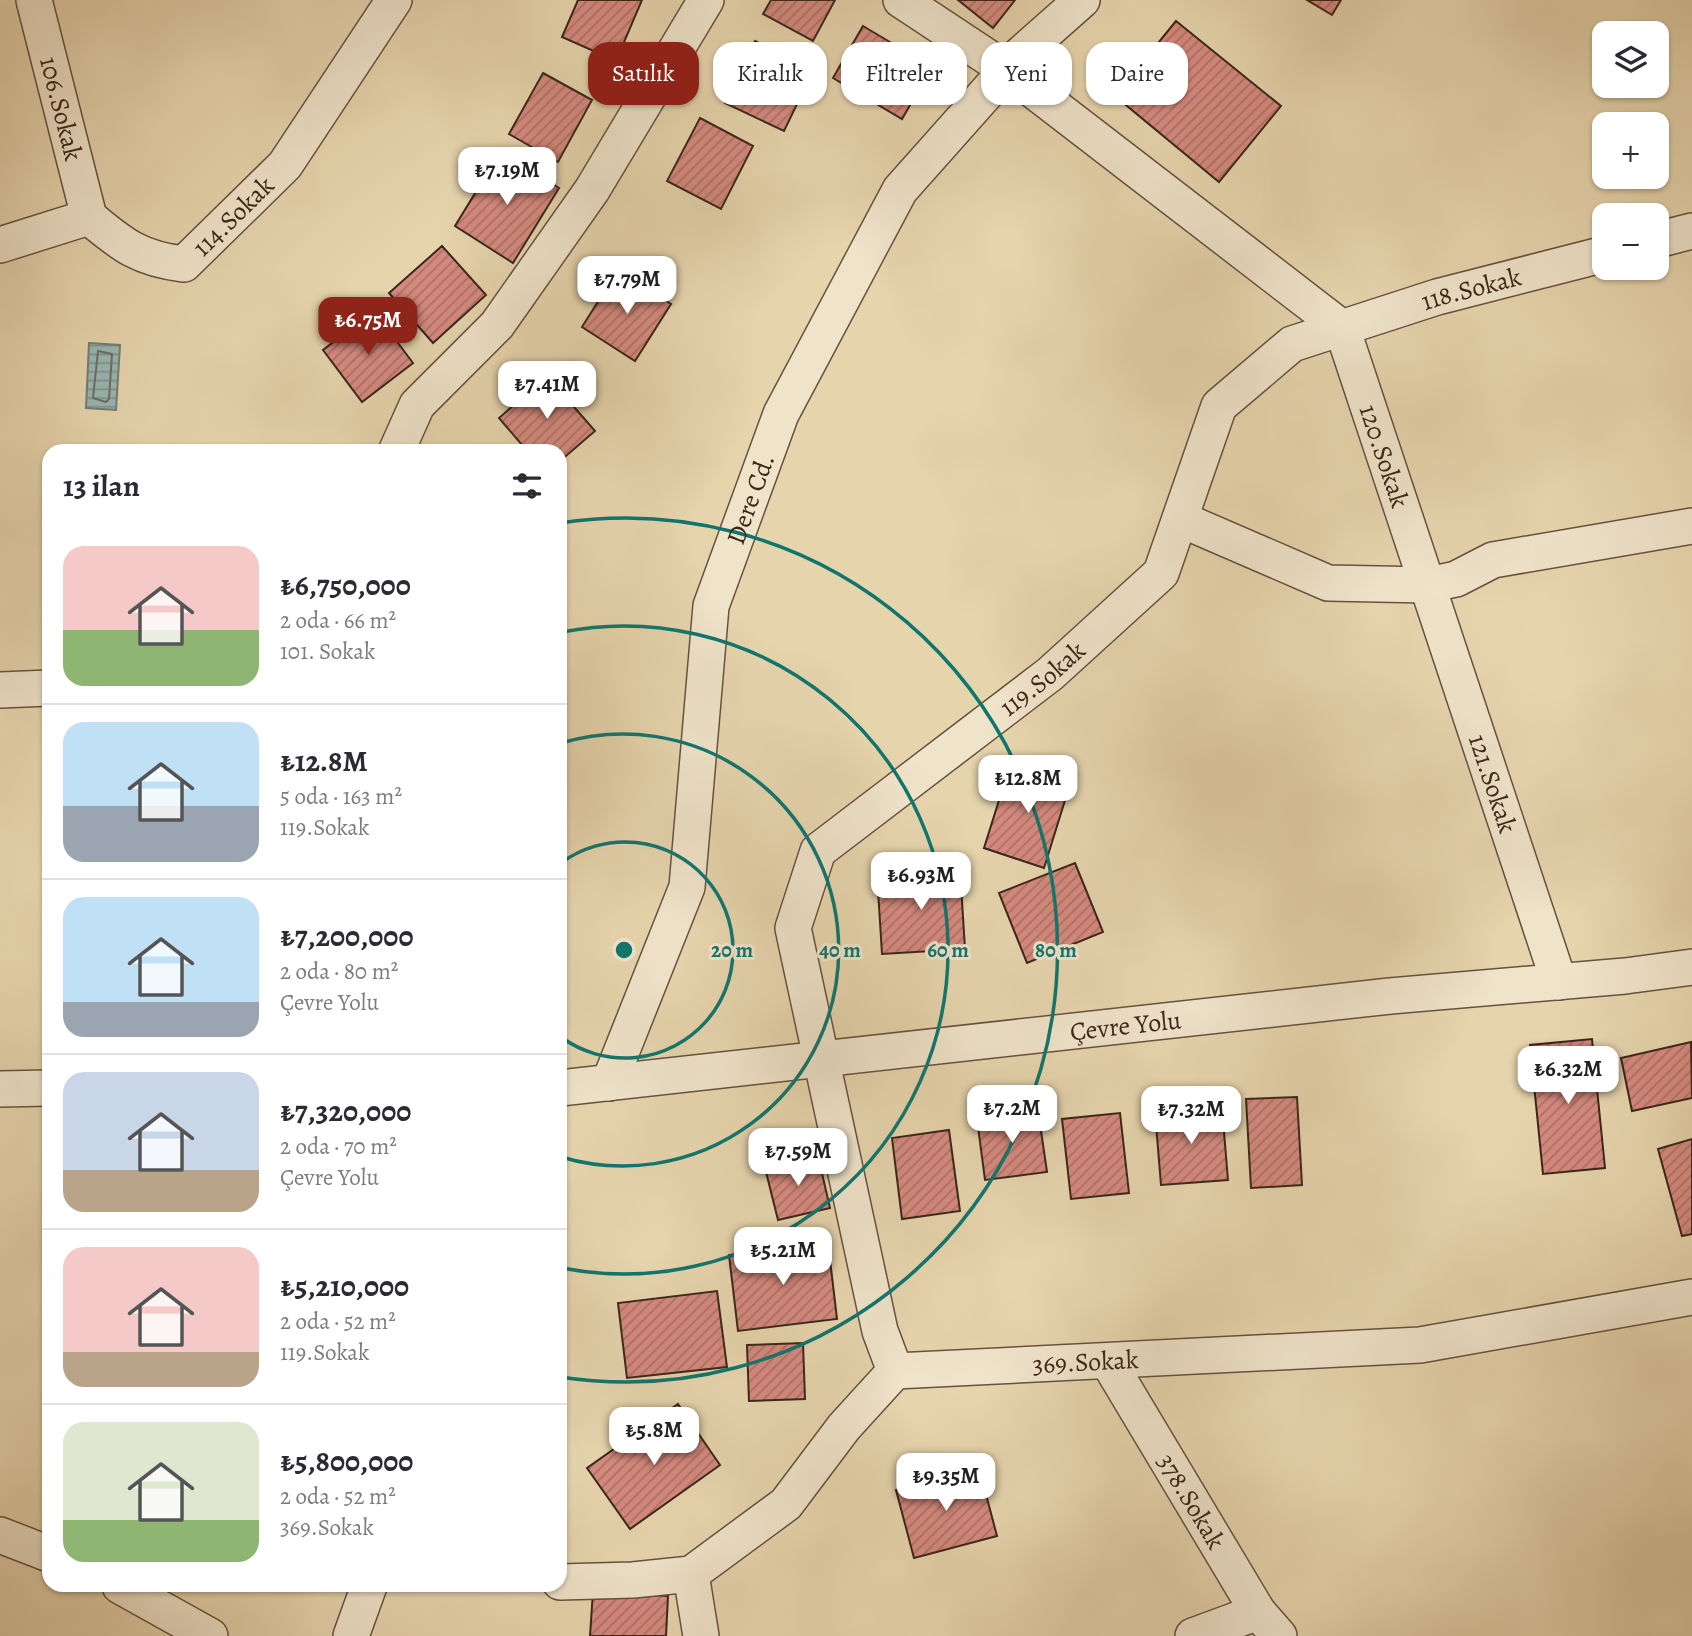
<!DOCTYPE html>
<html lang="tr">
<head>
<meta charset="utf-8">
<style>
  body { margin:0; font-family:Alegreya,serif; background:#f2f2f3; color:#2b2b33; height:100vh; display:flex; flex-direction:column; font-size:26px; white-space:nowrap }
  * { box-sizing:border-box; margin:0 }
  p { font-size:23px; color:#7c7c81 }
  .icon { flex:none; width:38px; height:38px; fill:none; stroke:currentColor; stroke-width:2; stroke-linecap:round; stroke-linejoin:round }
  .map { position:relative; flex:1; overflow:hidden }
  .drawer { position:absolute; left:42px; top:444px; width:525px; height:1148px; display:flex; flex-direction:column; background:#fff; border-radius:21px; box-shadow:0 2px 5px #0004 }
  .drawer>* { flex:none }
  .hud { position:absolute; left:588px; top:42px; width:665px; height:63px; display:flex; gap:14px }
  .fabs { position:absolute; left:1592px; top:21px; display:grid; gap:14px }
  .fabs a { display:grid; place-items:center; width:77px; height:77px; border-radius:14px; background:#fff; box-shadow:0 2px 5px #0004; font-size:35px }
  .price { position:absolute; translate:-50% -60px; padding:0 16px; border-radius:14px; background:#fff; color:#222; font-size:23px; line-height:46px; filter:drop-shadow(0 2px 4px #0008) }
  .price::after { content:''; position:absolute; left:50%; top:42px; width:21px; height:16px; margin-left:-10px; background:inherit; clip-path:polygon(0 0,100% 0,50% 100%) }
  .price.selected { background:#8f2418; color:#fff }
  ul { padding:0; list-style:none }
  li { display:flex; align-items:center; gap:21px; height:175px; padding:0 21px }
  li+li { border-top:2px solid #e1e1e2 }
  li span { display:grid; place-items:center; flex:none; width:196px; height:140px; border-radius:21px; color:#555 }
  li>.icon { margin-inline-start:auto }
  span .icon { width:84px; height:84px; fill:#fffc; stroke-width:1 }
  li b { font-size:30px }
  h2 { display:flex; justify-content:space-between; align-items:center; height:84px; padding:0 21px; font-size:30px }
  .chip { padding:0 24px; border-radius:21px; background:#fff; box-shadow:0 2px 5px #0004; font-size:24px; line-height:63px }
  .chip.selected { background:#8f2418; color:#fff }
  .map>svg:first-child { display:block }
  .water { fill:url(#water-rules); stroke:#747d76; stroke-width:2 }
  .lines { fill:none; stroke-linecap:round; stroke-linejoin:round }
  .shore { stroke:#6a6e66; stroke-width:2 }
  .building { fill:url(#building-hatch); stroke:#3c261a; stroke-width:2 }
  .minor-casing { stroke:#66523f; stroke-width:38 }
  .minor { stroke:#efe3ca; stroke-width:35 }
  .ring { fill:none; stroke:#0f766e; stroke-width:3.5 }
  .labels { text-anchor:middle; stroke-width:6; stroke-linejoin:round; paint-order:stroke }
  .street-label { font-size:26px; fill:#3c261a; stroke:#efe3ca }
  .centre { fill:#0f766e; stroke:#efe3ca; stroke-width:3.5 }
  .ring-label { font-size:21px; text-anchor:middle; font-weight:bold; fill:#0f766e; stroke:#efe3ca; stroke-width:6; stroke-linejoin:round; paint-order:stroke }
</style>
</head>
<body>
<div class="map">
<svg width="1692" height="1636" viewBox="0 0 1692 1636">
  <defs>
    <pattern id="water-rules" width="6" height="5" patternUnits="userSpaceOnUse" patternTransform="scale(1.75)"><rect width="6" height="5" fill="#99b7b3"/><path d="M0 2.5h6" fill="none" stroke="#7e9591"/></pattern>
    <pattern id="building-hatch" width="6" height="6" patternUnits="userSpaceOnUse" patternTransform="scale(1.75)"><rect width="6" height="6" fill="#d58a7f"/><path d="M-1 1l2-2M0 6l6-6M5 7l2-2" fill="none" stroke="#ae7167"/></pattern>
  </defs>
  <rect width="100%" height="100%" fill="#e6d4ad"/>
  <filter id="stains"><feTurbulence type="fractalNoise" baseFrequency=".00286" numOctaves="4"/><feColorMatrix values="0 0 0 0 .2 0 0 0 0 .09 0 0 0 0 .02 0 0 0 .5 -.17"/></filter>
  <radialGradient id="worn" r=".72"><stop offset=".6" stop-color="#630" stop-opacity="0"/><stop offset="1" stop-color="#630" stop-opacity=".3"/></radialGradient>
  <path class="water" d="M 89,343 L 120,345 L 116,410 L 86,408 Z"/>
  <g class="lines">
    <path class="shore" d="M 98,351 L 112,354 L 109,399 L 106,402 L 93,398 Z"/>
  </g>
  <path class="building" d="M 578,0 L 642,0 L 616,61 L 562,37 Z
    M 771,0 L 835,0 L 813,41 L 763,14 Z
    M 958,0 L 1015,0 L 993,28 Z
    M 1307,0 L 1341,0 L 1332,15 Z
    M 1176,21 L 1281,106 L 1219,182 L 1115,96 Z
    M 863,26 L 932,67 L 902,119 L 833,78 Z
    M 755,41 L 814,69 L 784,131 L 725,103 Z
    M 543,73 L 592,100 L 558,162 L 509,134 Z
    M 700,118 L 753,146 L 721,209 L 667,181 Z
    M 501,151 L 559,188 L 513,263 L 455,226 Z
    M 442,246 L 486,295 L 433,343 L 389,293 Z
    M 618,270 L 671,304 L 635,361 L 582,327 Z
    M 374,311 L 413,363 L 362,402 L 323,350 Z
    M 547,376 L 595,431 L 560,461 L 560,452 L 528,452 L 499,418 Z
    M 1011,762 L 1071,781 L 1044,868 L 984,848 Z
    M 1075,863 L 1103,932 L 1027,963 L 999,893 Z
    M 960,869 L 965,949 L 882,954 L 877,874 Z
    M 1592,1039 L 1605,1168 L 1543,1174 L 1530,1045 Z
    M 1691,1042 L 1692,1098 L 1632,1111 L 1621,1058 Z
    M 1297,1097 L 1302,1185 L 1251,1188 L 1246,1099 Z
    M 1222,1108 L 1228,1180 L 1161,1185 L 1155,1112 Z
    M 1038,1110 L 1047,1172 L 985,1180 L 977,1119 Z
    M 1120,1113 L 1129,1193 L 1071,1199 L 1062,1119 Z
    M 949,1130 L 960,1211 L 902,1219 L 892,1138 Z
    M 1692,1139 L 1692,1234 L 1682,1236 L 1658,1149 Z
    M 818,1156 L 830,1208 L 778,1220 L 765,1168 Z
    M 828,1243 L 837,1319 L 738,1331 L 729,1255 Z
    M 717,1291 L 727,1367 L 627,1378 L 618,1303 Z
    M 803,1343 L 805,1399 L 749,1401 L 747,1345 Z
    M 678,1404 L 720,1465 L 630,1529 L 587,1468 Z
    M 979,1468 L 997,1536 L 914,1558 L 896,1490 Z
    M 593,1591 L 668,1596 L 666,1636 L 590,1636 Z"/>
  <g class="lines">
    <defs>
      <g id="minor">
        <path id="s1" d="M 34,0 L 89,217"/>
        <path d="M 901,0 L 1007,70 L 1342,328"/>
        <path d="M 1657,240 L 1692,231"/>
        <path id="s2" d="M 0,245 L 89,217 C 122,245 140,259 184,264 L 285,165 L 394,0"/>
        <path id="s3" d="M 1342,328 L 1559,982"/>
        <path d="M 396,452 L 417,405 L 497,325 L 592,190 L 706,0"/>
        <path d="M 1180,519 L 1328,583 L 1428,585 L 1456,579 L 1493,560 L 1692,526"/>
        <path d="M 0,690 L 49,688"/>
        <path id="s4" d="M 609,1083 L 687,887 L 711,606 L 781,414 L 900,190 L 1021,54 L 1082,0"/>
        <path id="s5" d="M 560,1088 L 1390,996 L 1625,976 L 1692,967"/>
        <path d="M 0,1089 L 49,1088"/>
        <path id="s6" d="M 1109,1363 L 1258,1612 L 1279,1636"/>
        <path id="s7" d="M 895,1371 L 880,1331 L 793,928 L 818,851 L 1050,674 L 1161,573 L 1219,406 L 1292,344 L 1437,297 L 1605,254"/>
        <path d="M 0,1535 L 49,1554"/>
        <path d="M 691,1574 L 701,1636"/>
        <path id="s8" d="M 560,1582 L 633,1580 L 691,1574 L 786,1504 L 844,1427 L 895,1371 L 1420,1345 L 1692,1297"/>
        <path d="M 120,1586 L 210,1636"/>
        <path d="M 351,1636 L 369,1586"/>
        <path d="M 1193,1636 L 1258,1612"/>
      </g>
    </defs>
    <use href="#minor" class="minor-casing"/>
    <use href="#minor" class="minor"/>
  </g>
  <g class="ring">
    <path d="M561 863A108 108 0 1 1 561 1037"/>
    <path d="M561 743A216 216 0 1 1 561 1157"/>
    <path d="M562 632A324 324 0 1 1 562 1268"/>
    <path d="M560 523A432 432 0 1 1 560 1377"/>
  </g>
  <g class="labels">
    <g class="street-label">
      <text dy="9" stroke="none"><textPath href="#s1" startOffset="112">106.Sokak</textPath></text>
      <text dy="9" stroke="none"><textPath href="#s2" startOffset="270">114.Sokak</textPath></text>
      <text dy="9" stroke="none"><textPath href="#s7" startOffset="1438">118.Sokak</textPath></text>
      <text dy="9" stroke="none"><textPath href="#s3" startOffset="135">120.Sokak</textPath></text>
      <text dy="9" stroke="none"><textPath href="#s4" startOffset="607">Dere Cd.</textPath></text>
      <text dy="9" stroke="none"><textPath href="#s7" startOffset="819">119.Sokak</textPath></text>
      <text dy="9" stroke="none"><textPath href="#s3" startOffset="480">121.Sokak</textPath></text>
      <text dy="9" stroke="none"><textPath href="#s5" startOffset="569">Çevre Yolu</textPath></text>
      <text dy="9" stroke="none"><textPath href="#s8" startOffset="612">369.Sokak</textPath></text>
      <text dy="9" stroke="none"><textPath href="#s6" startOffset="161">378.Sokak</textPath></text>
    </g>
  </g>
  <circle cx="624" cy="950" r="10" class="centre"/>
  <g class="ring-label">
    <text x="732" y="957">20 m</text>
    <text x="840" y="957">40 m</text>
    <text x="948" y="957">60 m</text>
    <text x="1056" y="957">80 m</text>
  </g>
  <rect width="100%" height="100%" filter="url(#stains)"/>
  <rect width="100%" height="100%" fill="url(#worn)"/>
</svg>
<div class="fabs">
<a><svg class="icon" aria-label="layers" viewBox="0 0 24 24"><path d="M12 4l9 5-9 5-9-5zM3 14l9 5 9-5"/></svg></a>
<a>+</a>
<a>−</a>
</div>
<b class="price" style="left:507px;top:207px">₺7.19M</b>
<b class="price" style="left:627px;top:316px">₺7.79M</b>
<b class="price selected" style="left:368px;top:357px">₺6.75M</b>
<b class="price" style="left:547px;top:421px">₺7.41M</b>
<b class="price" style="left:1028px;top:815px">₺12.8M</b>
<b class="price" style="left:921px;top:912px">₺6.93M</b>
<b class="price" style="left:1568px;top:1106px">₺6.32M</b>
<b class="price" style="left:1012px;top:1145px">₺7.2M</b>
<b class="price" style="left:1191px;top:1146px">₺7.32M</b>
<b class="price" style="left:798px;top:1188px">₺7.59M</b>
<b class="price" style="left:783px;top:1287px">₺5.21M</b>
<b class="price" style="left:654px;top:1467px">₺5.8M</b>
<b class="price" style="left:946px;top:1513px">₺9.35M</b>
<div class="hud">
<a class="chip selected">Satılık</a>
<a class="chip">Kiralık</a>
<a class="chip">Filtreler</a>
<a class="chip">Yeni</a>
<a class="chip">Daire</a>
</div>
<section class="drawer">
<h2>13 ilan<svg class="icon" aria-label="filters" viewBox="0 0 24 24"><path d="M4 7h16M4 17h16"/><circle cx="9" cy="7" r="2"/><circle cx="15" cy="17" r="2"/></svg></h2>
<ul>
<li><span style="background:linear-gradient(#f6c9c9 60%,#8fb573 0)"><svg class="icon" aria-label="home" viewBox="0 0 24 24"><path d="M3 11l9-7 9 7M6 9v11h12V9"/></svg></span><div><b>₺6,750,000</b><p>2 oda · 66 m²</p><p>101. Sokak</p></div></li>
<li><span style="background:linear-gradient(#bfe0f5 60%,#9aa5b1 0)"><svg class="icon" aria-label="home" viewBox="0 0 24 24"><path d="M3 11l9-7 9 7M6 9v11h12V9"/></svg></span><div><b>₺12.8M</b><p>5 oda · 163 m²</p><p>119.Sokak</p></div></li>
<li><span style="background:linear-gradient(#bfe0f5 75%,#9aa5b1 0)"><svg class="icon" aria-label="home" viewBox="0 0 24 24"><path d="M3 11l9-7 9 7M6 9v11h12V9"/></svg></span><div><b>₺7,200,000</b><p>2 oda · 80 m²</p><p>Çevre Yolu</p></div></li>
<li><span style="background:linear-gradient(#c9d6e8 70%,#b9a48a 0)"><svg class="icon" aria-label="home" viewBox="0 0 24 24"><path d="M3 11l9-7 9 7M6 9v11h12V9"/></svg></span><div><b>₺7,320,000</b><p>2 oda · 70 m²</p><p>Çevre Yolu</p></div></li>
<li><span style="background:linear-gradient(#f6c9c9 75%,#b9a48a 0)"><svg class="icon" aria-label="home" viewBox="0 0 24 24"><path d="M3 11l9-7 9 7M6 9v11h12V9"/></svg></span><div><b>₺5,210,000</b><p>2 oda · 52 m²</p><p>119.Sokak</p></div></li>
<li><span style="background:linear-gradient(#dfe7d0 70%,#8fb573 0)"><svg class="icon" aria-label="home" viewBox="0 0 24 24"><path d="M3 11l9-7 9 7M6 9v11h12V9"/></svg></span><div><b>₺5,800,000</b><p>2 oda · 52 m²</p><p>369.Sokak</p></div></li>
</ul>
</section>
</div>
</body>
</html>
